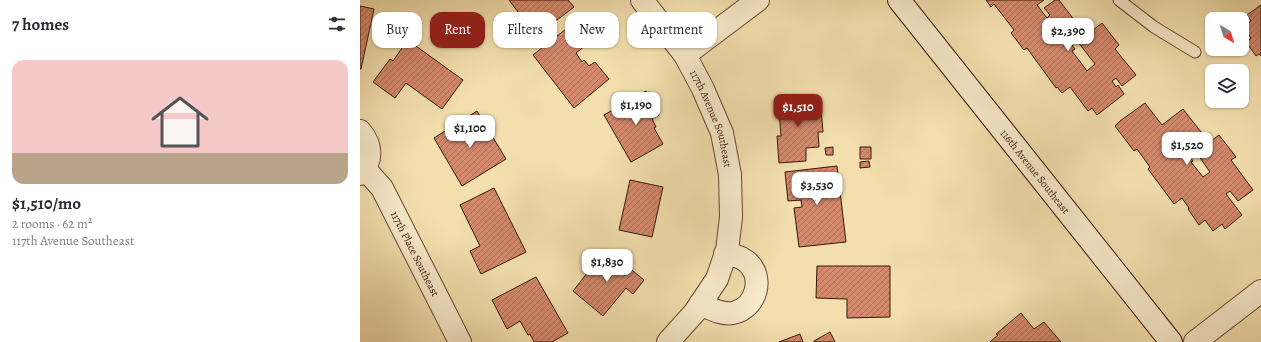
<!DOCTYPE html>
<html lang="en">
<head>
<meta charset="utf-8">
<style>
  body { margin:0; font-family:Alegreya,serif; background:#f7f7f7; color:#2b2b33; height:100vh; display:flex; flex-direction:column; font-size:15px; white-space:nowrap }
  * { box-sizing:border-box; margin:0 }
  p { font-size:13px; color:#7c7c81 }
  .icon { flex:none; width:22px; height:22px; fill:none; stroke:currentColor; stroke-width:2; stroke-linecap:round; stroke-linejoin:round }
  .map { position:relative; flex:1; overflow:hidden }
  .drawer { display:flex; flex-direction:column; background:#fff; width:360px }
  .drawer>* { flex:none }
  .top-card { position:absolute; left:12px; top:12px; width:380px; height:36px; display:flex; gap:8px }
  .needle { width:26px; rotate:142deg }
  .tools { position:absolute; left:845px; top:12px; display:grid; gap:8px }
  .tools a { display:grid; place-items:center; width:44px; height:44px; border-radius:8px; background:#fff; box-shadow:0 1px 3px #0004; font-size:20px }
  .price { position:absolute; translate:-50% -34px; padding:0 9px; border-radius:8px; background:#fff; color:#222; font-size:13px; line-height:26px; filter:drop-shadow(0 1px 2px #0008) }
  .price::after { content:''; position:absolute; left:50%; top:24px; width:12px; height:9px; margin-left:-6px; background:inherit; clip-path:polygon(0 0,100% 0,50% 100%) }
  .price.current { background:#8f2418; color:#fff }
  ul { padding:0; list-style:none }
  li { display:grid; align-content:center; gap:8px; height:212px; padding:0 12px }
  li+li { border-top:1px solid #e1e1e2 }
  li span { display:grid; place-items:center; height:124px; border-radius:12px; color:#555 }
  li>.icon { margin-inline-start:auto }
  span .icon { width:72px; height:72px; fill:#fffc; stroke-width:1 }
  li b { font-size:17px }
  h2 { display:flex; justify-content:space-between; align-items:center; height:48px; padding:0 12px; font-size:17px }
  .pill { padding:0 14px; border-radius:12px; background:#fff; box-shadow:0 1px 3px #0004; font-size:14px; line-height:36px }
  .pill.current { background:#8f2418; color:#fff }
  main { display:flex; flex:1; min-height:0 }
  .map>svg:first-child { display:block }
  .building { fill:url(#building-hatch); stroke:#381608 }
  .lines { fill:none; stroke-linecap:round; stroke-linejoin:round }
  .lane-casing { stroke:#674832; stroke-width:13 }
  .street-casing { stroke:#674832; stroke-width:24 }
  .secondary-casing { stroke:#381608; stroke-width:24 }
  .lane { stroke:#f7eaca; stroke-width:11 }
  .street { stroke:#f7eaca; stroke-width:22 }
  .secondary { stroke:#f7eaca; stroke-width:22 }
  .labels { text-anchor:middle; stroke-width:3; stroke-linejoin:round; paint-order:stroke }
  .street-label { font-size:11px; fill:#381608; stroke:#f7eaca }
</style>
</head>
<body>
<main>
<section class="drawer">
<h2>7 homes<svg class="icon" aria-label="filters" viewBox="0 0 24 24"><path d="M4 7h16M4 17h16"/><circle cx="9" cy="7" r="2"/><circle cx="15" cy="17" r="2"/></svg></h2>
<ul>
<li><span style="background:linear-gradient(#f6c9c9 75%,#b9a48a 0)"><svg class="icon" aria-label="home" viewBox="0 0 24 24"><path d="M3 11l9-7 9 7M6 9v11h12V9"/></svg></span><div><b>$1,510/mo</b><p>2 rooms · 62 m²</p><p>117th Avenue Southeast</p></div></li>
</ul>
</section>
<div class="map">
<svg width="901" height="342" viewBox="0 0 901 342">
  <defs>
    <pattern id="building-hatch" width="6" height="6" patternUnits="userSpaceOnUse"><rect width="6" height="6" fill="#d4896d"/><path d="M-1 1l2-2M0 6l6-6M5 7l2-2" fill="none" stroke="#ad6f58"/></pattern>
  </defs>
  <rect width="100%" height="100%" fill="#f3dfae"/>
  <filter id="stains"><feTurbulence type="fractalNoise" baseFrequency=".005" numOctaves="4"/><feColorMatrix values="0 0 0 0 .2 0 0 0 0 .09 0 0 0 0 .02 0 0 0 .5 -.17"/></filter>
  <radialGradient id="worn" r=".72"><stop offset=".6" stop-color="#630" stop-opacity="0"/><stop offset="1" stop-color="#630" stop-opacity=".3"/></radialGradient>
  <path class="building" d="M 149,0 L 208,0 L 214,7 L 176,36 Z
    M 626,0 L 684,0 L 677,5 L 687,18 L 690,15 L 684,8 L 695,0 L 699,0 L 718,25 L 705,36 L 715,49 L 712,51 L 727,71 L 735,64 L 718,42 L 742,23 L 759,45 L 755,49 L 776,75 L 762,86 L 756,78 L 752,81 L 756,87 L 758,85 L 764,94 L 737,115 L 732,108 L 728,111 L 710,87 L 702,93 L 697,87 L 696,88 L 667,48 L 664,50 L 651,33 L 654,30 L 634,4 L 631,7 Z
    M 901,5 L 901,56 L 899,54 L 896,56 L 886,42 L 891,38 L 883,27 L 891,21 L 887,15 Z
    M 0,6 L 14,9 L 1,69 L 0,69 Z
    M 220,18 L 235,38 L 216,53 L 222,62 L 224,60 L 229,66 L 235,62 L 249,79 L 214,108 L 173,55 Z
    M 36,29 L 50,40 L 49,41 L 103,80 L 82,109 L 46,83 L 35,98 L 13,82 L 30,59 L 33,61 L 42,48 L 29,39 Z
    M 164,32 L 167,35 L 160,41 L 158,37 Z
    M 286,91 L 299,115 L 292,119 L 296,127 L 294,128 L 303,144 L 271,162 L 244,115 Z
    M 453,95 L 454,109 L 461,109 L 463,132 L 458,132 L 459,147 L 446,148 L 446,161 L 419,163 L 417,136 L 421,136 L 418,99 Z
    M 785,103 L 802,125 L 823,109 L 841,132 L 822,147 L 833,161 L 831,162 L 843,177 L 850,172 L 836,152 L 859,135 L 876,157 L 871,160 L 893,190 L 878,201 L 870,191 L 866,194 L 882,215 L 865,229 L 862,224 L 853,231 L 845,220 L 839,225 L 828,209 L 829,208 L 822,198 L 814,204 L 788,169 L 790,167 L 777,149 L 774,151 L 755,126 L 760,121 Z
    M 117,111 L 146,159 L 102,186 L 74,138 Z
    M 473,147 L 473,155 L 466,155 L 465,148 Z
    M 500,147 L 511,147 L 511,159 L 500,159 Z
    M 509,161 L 510,167 L 500,168 L 500,162 Z
    M 477,166 L 486,242 L 439,247 L 434,208 L 442,207 L 441,200 L 428,201 L 425,172 Z
    M 270,180 L 303,187 L 292,237 L 259,230 Z
    M 134,188 L 166,252 L 121,274 L 110,251 L 120,246 L 100,205 Z
    M 246,249 L 284,280 L 273,294 L 266,288 L 243,316 L 213,291 Z
    M 457,266 L 530,266 L 530,317 L 487,318 L 487,299 L 456,298 Z
    M 176,277 L 208,333 L 192,342 L 174,342 L 170,334 L 168,335 L 160,321 L 147,329 L 132,300 Z
    M 661,313 L 674,329 L 684,322 L 701,342 L 630,342 L 638,335 L 636,334 Z
    M 470,332 L 475,342 L 454,342 L 454,341 Z
    M 440,334 L 443,342 L 419,342 Z"/>
  <g class="lines">
    <defs>
      <path id="lane" d="M 759,0 L 794,27 L 835,52"/>
      <g id="street">
        <path id="s1" d="M 282,0 L 325,55 L 343,89 L 362,133 L 370,175 L 371,217 L 367,250 L 357,279 L 335,312 L 308,342"/>
        <path d="M 325,55 L 398,0"/>
        <path d="M 0,131 C 12,145 13,161 0,174"/>
        <path id="s2" d="M 5,169 L 22,188 L 100,342"/>
        <path d="M 340,304 C 351,309 362,315 373,313 C 397,308 405,276 386,261 C 380,256 373,255 365,254"/>
        <path d="M 835,342 L 901,291"/>
      </g>
      <g id="secondary">
        <path id="s3" d="M 539,0 L 811,342"/>
      </g>
    </defs>
    <use href="#lane" class="lane-casing"/>
    <use href="#street" class="street-casing"/>
    <use href="#secondary" class="secondary-casing"/>
    <use href="#lane" class="lane"/>
    <use href="#street" class="street"/>
    <use href="#secondary" class="secondary"/>
  </g>
  <g class="labels">
    <g class="street-label">
      <text dy="4" stroke="none"><textPath href="#s1" startOffset="139">117th Avenue Southeast</textPath></text>
      <text dy="4" stroke="none"><textPath href="#s3" startOffset="219">116th Avenue Southeast</textPath></text>
      <text dy="4" stroke="none"><textPath href="#s2" startOffset="99">117th Place Southeast</textPath></text>
    </g>
  </g>
  <rect width="100%" height="100%" filter="url(#stains)"/>
  <rect width="100%" height="100%" fill="url(#worn)"/>
</svg>
<div class="tools">
<a><svg class="needle" viewBox="-14 -14 28 28"><path d="M0-13l5 13h-10z" fill="#e53935"/><path d="M0 13l5-13h-10z" fill="#7c7c81"/></svg></a>
<a><svg class="icon" aria-label="layers" viewBox="0 0 24 24"><path d="M12 4l9 5-9 5-9-5zM3 14l9 5 9-5"/></svg></a>
</div>
<b class="price" style="left:708px;top:52px">$2,390</b>
<b class="price" style="left:276px;top:126px">$1,190</b>
<b class="price current" style="left:438px;top:128px">$1,510</b>
<b class="price" style="left:110px;top:149px">$1,100</b>
<b class="price" style="left:827px;top:166px">$1,520</b>
<b class="price" style="left:457px;top:206px">$3,530</b>
<b class="price" style="left:247px;top:283px">$1,830</b>
<div class="top-card">
<a class="pill">Buy</a>
<a class="pill current">Rent</a>
<a class="pill">Filters</a>
<a class="pill">New</a>
<a class="pill">Apartment</a>
</div>
</div>
</main>
</body>
</html>
